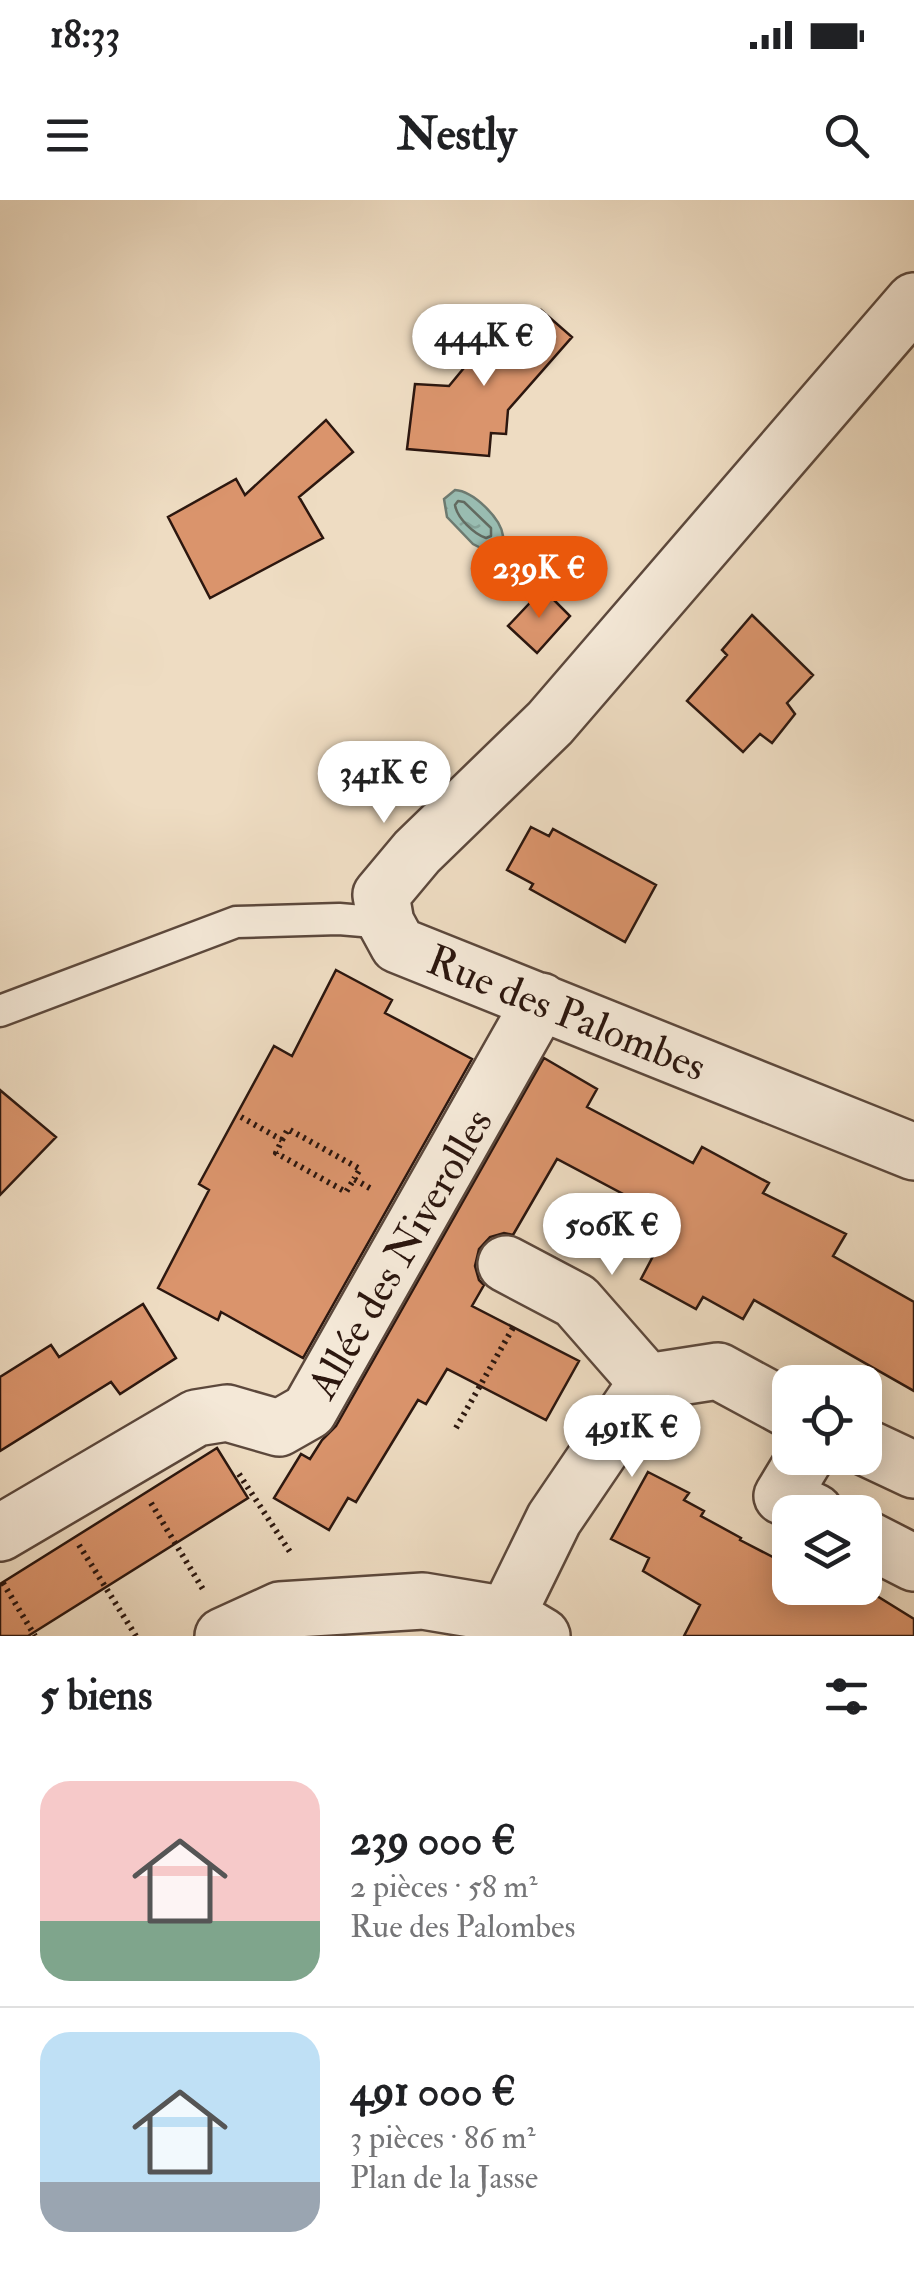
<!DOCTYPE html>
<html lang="fr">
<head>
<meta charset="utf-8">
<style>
  body { margin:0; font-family:"IM FELL Double Pica",serif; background:#f2f2f2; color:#202124; height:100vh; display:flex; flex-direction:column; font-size:38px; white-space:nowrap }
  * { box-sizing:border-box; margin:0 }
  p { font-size:32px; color:#757577 }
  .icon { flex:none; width:55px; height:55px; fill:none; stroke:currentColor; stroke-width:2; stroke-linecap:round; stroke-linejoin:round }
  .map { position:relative; height:1436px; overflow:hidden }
  .side { display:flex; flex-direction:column; background:#fff; flex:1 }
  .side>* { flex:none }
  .tools { position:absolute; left:772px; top:1165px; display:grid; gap:20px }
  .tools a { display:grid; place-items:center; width:110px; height:110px; border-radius:20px; background:#fff; box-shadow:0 5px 25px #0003; font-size:50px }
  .price { position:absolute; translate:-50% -85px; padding:0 22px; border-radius:35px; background:#fff; color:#222; font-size:32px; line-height:65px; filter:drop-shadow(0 2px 5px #0008) }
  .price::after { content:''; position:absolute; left:50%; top:60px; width:30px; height:22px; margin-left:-15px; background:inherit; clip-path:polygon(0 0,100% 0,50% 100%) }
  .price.selected { background:#ea580c; color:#fff }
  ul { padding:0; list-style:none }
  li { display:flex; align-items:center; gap:30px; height:250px; padding:0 40px }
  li+li { border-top:2px solid #e0e0e0 }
  li span { display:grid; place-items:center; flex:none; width:280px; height:200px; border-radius:30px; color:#555 }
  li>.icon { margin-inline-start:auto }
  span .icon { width:120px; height:120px; fill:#fffc; stroke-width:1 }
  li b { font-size:42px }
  h2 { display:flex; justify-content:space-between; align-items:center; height:120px; padding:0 40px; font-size:42px }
  .status { display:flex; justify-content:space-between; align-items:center; height:70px; padding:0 50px; background:#fff; direction:ltr }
  .status svg { height:28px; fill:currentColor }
  header { display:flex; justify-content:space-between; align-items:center; height:130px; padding:0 40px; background:#fff; font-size:45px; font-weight:700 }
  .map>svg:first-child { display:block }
  .water { fill:url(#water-ripples); stroke:#6d7a70; stroke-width:2.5 }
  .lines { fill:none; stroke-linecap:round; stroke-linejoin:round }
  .shore { stroke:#626a60; stroke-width:2.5 }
  .building { fill:#da946c; stroke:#2c170f; stroke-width:2.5 }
  .lane-casing { stroke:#5c483c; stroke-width:35 }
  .street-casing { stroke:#5c483c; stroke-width:60 }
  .path { stroke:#2c170f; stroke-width:6; stroke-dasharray:2.5 5; stroke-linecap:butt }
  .lane { stroke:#f4e8d7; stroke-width:30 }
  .street { stroke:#f4e8d7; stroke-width:55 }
  .labels { text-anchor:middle; stroke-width:8; stroke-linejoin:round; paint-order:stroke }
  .street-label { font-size:42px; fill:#2c170f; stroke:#f4e8d7 }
</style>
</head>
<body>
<div class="status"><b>18:33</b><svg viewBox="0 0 49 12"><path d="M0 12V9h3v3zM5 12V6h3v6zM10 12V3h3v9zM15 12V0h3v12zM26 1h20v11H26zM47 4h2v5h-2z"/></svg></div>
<header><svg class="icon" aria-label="menu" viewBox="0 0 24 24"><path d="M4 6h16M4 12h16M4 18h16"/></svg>Nestly<svg class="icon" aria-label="search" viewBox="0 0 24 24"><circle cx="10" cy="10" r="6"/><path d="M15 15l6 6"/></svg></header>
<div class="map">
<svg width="914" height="1436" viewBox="0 0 914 1436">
  <defs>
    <pattern id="water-ripples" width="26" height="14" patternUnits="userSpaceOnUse" patternTransform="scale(2.5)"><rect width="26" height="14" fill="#99bcb1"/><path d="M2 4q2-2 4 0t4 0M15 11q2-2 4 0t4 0" fill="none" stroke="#84a197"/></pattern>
  </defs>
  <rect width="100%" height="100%" fill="#eedcc2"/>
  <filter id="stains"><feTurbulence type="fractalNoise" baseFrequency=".002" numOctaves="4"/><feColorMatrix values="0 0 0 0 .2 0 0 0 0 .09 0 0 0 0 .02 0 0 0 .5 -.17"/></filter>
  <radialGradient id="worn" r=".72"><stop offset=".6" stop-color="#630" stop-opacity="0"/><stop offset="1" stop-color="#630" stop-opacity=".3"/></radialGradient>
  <path class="water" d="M 455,290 C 473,291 501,318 503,336 L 498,343 L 485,350 L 473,344 L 447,317 L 444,299 Z"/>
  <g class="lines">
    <path class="shore" d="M 458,301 L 464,302 L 491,328 L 491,336 L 486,338 C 474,334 457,318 455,305 Z"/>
  </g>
  <path class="building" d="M 541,110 L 572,137 L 508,210 L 506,234 L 491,233 L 489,256 L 407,249 L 415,184 L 449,186 L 511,111 L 528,128 Z
    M 326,220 L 353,252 L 299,297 L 323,338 L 210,398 L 168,317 L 236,279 L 245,295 Z
    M 543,389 L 570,416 L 537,453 L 508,426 Z
    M 752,415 L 813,475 L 787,503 L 795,514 L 772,543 L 760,534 L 743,552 L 687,501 L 727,455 L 722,450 Z
    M 531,627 L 549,636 L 553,629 L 656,685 L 625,742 L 530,689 L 533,684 L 507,670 Z
    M 336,770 L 392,800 L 385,813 L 472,859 L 303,1158 L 221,1112 L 218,1120 L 158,1088 L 209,990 L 199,984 L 274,846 L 292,856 Z
    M 544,858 L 597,889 L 587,907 L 693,963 L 702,947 L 769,983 L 763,993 L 846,1034 L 833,1056 L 914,1102 L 914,1191 L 754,1100 L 743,1119 L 703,1097 L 696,1109 L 641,1079 L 672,1020 L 557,959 L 513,1035 L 504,1033 L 490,1037 L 479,1049 L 475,1066 L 479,1080 L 484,1085 L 472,1106 L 579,1161 L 546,1220 L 447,1169 L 426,1204 L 418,1200 L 356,1302 L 348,1298 L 329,1330 L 274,1298 L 301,1254 L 310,1259 L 322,1240 L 336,1226 Z
    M 0,890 L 56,937 L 0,995 Z
    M 143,1104 L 176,1158 L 120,1194 L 111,1182 L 0,1251 L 0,1177 L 51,1145 L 59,1157 Z
    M 217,1248 L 248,1298 L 28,1436 L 0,1436 L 0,1384 Z
    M 648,1272 L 689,1293 L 684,1300 L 704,1311 L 701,1316 L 741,1338 L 740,1340 L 790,1366 L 790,1388 L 864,1388 L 914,1419 L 914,1436 L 684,1436 L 700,1405 L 643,1371 L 649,1358 L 611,1339 Z"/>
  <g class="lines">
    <defs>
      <path id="lane" d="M 0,811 L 236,722 L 339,719 L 386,723"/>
      <path id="street" d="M 914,101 L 550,523 L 417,652 L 381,695 L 386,723 L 398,745 L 914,952
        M 506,1064 L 576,1101 L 647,1182
        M 865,1247 L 914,1270
        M 805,1258 L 782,1296 L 815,1312
        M 0,1333 L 196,1218 L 227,1213 L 279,1228 L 309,1211 L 541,801
        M 865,1338 L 914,1363
        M 507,1415 L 554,1319 L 647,1182 L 718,1171 L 790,1210
        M 223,1436 L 280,1410 L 423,1401 L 507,1415 L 542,1436"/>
    </defs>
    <use href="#lane" class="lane-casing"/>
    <use href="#street" class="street-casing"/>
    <path class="path" d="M 241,917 L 282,940 L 276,953 L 346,992 L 354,979 L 373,990
      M 282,940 L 288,929 L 360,969 L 354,979
      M 456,1228 L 514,1126
      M 239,1274 L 292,1355
      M 151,1303 L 204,1391
      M 79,1345 L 136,1436
      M 3,1383 L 35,1436"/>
    <use href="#lane" class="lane"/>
    <use href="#street" class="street"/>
  </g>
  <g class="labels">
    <g class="street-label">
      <text transform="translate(567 812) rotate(22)" y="15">Rue des Palombes</text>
      <text transform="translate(399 1053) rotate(-60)" y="15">Allée des Niverolles</text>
    </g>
  </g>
  <rect width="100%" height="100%" filter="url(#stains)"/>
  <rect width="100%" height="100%" fill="url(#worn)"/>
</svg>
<div class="tools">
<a><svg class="icon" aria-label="locate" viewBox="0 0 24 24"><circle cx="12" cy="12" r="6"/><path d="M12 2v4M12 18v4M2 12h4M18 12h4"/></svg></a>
<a><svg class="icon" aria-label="layers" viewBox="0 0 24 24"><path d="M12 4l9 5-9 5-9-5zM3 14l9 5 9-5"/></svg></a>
</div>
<b class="price" style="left:484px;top:189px">444K €</b>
<b class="price selected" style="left:539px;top:421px">239K €</b>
<b class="price" style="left:384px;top:626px">341K €</b>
<b class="price" style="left:612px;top:1078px">506K €</b>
<b class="price" style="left:632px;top:1280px">491K €</b>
</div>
<section class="side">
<h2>5 biens<svg class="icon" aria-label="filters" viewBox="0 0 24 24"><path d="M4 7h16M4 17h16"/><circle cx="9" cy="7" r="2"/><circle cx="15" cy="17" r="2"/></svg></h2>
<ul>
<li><span style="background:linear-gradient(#f6c9c9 70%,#7fa58c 0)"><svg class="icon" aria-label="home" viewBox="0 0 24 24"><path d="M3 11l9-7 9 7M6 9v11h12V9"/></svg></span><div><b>239 000 €</b><p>2 pièces · 58 m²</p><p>Rue des Palombes</p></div></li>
<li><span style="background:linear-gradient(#bfe0f5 75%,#9aa5b1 0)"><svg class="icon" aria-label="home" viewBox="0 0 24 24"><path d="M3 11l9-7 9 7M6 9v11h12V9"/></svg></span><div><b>491 000 €</b><p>3 pièces · 86 m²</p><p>Plan de la Jasse</p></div></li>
</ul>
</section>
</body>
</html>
